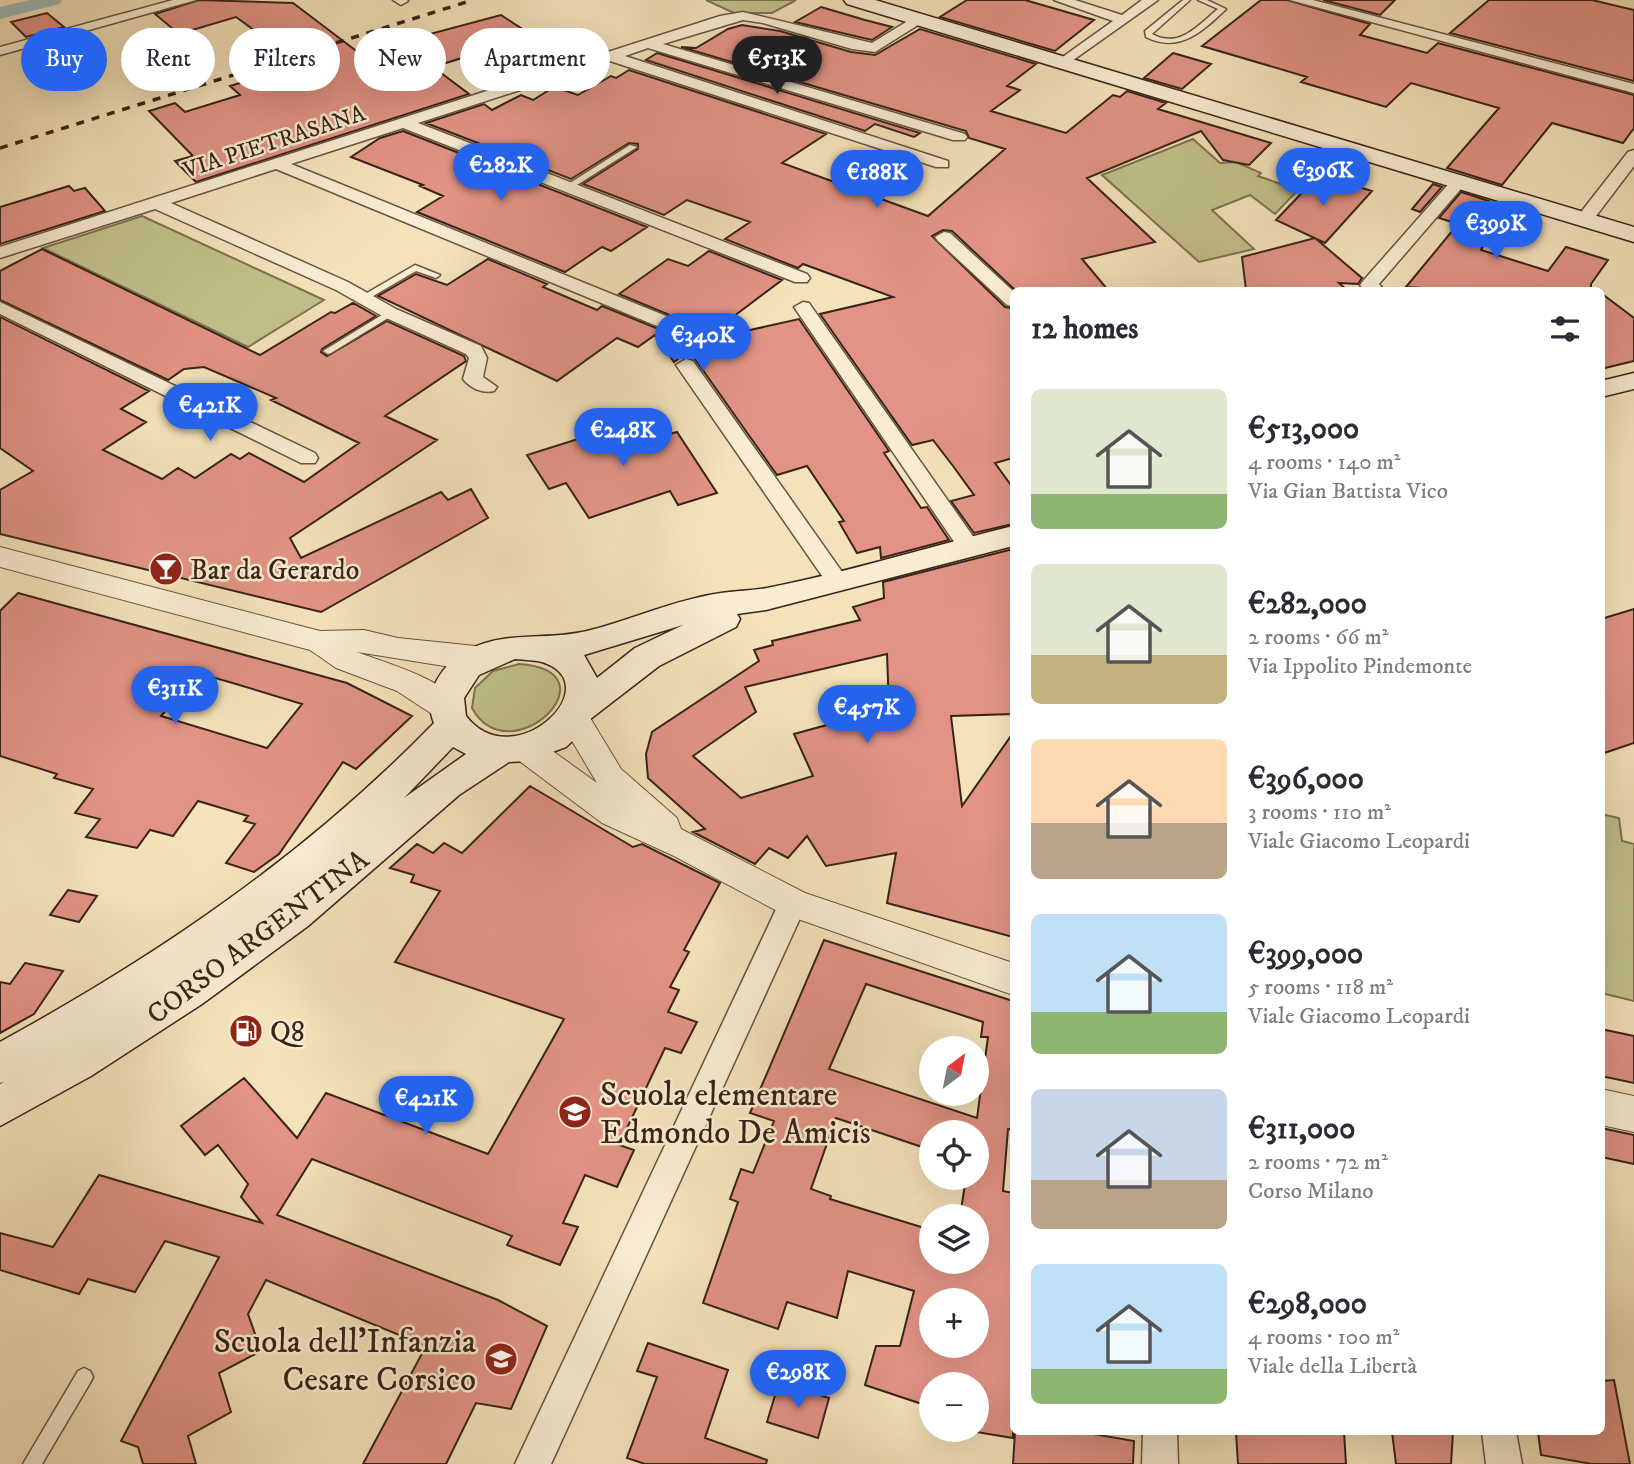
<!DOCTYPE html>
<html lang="en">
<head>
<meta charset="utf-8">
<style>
  body { margin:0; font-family:"IM FELL DW Pica",serif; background:#f7f7f7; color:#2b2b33; height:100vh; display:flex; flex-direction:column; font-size:26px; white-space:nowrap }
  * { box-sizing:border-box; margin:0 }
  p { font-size:23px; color:#7c7c81 }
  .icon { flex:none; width:38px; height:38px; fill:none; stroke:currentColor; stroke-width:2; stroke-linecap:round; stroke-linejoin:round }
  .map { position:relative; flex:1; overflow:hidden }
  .details { position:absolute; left:1010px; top:287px; width:595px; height:1148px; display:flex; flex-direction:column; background:#fff; border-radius:10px; box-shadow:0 7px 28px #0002 }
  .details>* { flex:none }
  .guide { position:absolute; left:21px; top:28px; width:665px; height:63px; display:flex; gap:14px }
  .needle { width:46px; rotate:32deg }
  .buttons { position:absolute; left:919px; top:1036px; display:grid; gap:14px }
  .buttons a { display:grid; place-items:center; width:70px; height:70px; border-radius:50%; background:#fff; box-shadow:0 7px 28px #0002; font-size:35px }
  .price { position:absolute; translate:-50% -60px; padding:0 16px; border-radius:24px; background:#2563eb; color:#fff; font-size:23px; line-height:46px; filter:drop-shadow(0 2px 4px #0008) }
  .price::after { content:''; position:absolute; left:50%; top:42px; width:21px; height:16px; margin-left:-10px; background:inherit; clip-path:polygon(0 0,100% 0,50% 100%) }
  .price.on { background:#222; color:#fff }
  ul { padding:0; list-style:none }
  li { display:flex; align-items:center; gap:21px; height:175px; padding:0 21px }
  li span { display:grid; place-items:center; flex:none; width:196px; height:140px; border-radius:10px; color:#555 }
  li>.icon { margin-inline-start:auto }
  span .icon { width:84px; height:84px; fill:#fffc; stroke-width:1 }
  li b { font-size:30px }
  h2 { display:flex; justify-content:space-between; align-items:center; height:84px; padding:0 21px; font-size:30px }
  .pill { padding:0 24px; border-radius:32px; background:#fff; box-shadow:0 7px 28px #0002; font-size:24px; line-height:63px }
  .pill.on { background:#2563eb; color:#fff }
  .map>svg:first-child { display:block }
  .green { fill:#c2c18b; stroke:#7d7251; stroke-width:2 }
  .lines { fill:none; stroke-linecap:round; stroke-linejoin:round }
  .canal { fill:#a0bcba; fill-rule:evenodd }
  .building { fill:#e29385; stroke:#382317; stroke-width:2; fill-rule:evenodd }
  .service-casing { stroke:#675340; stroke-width:3 }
  .minor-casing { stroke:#675340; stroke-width:3 }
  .tertiary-casing { stroke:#675340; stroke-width:2 }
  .secondary-casing { stroke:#382317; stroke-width:3 }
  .service { fill:#f8ecd2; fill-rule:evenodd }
  .minor { fill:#f8ecd2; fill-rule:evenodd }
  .tertiary { fill:#f8ecd2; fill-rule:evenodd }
  .secondary { fill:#f8ecd2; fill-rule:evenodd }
  .rail { stroke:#382317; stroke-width:3.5; stroke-dasharray:8 8; stroke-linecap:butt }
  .labels { text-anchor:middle; stroke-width:5; stroke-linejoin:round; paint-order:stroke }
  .far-street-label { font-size:23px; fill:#382317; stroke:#f8ecd2 }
  .poi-label { font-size:28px; fill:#382317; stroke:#f8ecd2; text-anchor:start }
  .street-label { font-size:28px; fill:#382317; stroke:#f8ecd2 }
  .near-poi-label { font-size:33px; fill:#382317; stroke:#f8ecd2; text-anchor:start }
</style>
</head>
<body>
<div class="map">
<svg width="1634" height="1464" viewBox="0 0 1634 1464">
  <rect width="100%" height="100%" fill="#f4e2ba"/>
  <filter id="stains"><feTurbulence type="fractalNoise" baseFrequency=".00286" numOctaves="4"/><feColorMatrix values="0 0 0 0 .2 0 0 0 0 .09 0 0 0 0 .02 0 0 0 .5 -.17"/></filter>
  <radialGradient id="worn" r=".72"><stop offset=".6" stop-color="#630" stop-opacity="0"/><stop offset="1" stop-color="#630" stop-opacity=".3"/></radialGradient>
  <path class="green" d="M 706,0 L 796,0 L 772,13 L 734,13 Z
    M 1193,139 L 1220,163 L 1236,162 L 1261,173 L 1258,176 L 1298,190 L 1275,214 L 1250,195 L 1212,210 L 1254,249 L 1199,262 L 1102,175 Z
    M 142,216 L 324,300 L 248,347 L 43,248 Z
    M 519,664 C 619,671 510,777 472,708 L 475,688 L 493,671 Z
    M 1601,814 L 1619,818 L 1622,841 L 1634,844 L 1634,1001 L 1601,993 Z"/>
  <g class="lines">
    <path class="canal" d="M 30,0 L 62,0 L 60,4 L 0,19 L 0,7 Z"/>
  </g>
  <path class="building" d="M 199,0 L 293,3 L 359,53 L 501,15 L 533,36 L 433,67 L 469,94 L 196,182 L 175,161 L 193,156 L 149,111 L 175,103 L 185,112 L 240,95 L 230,86 L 301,64 L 236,17 L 179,34 L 155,14 Z
    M 967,0 L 1025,0 L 1094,20 L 1055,51 L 940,17 Z
    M 1261,0 L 1287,0 L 1370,24 L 1360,35 L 1427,53 L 1438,43 L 1634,95 L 1634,128 L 1623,143 L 1552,123 L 1502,185 L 1447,168 L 1499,108 L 1411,83 L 1386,107 L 1301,82 L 1307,77 L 1202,46 Z
    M 1323,0 L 1395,0 L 1380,15 Z
    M 1489,0 L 1592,0 L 1634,10 L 1634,81 L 1450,33 Z
    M 821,7 L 865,20 L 892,27 L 872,40 L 795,22 Z
    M 47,13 L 64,27 L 26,37 L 11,22 Z
    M 742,25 L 780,31 L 851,52 L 875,55 L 920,29 L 1036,64 L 1007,86 L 1020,90 L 991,111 L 1066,133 L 1113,95 L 1120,97 L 1127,91 L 1166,103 L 1158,109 L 1271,143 L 1249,165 L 1223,160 L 1201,131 L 1087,178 L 1155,242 L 1082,259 L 1108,290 L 1015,290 L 952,231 L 943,230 L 932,236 L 1005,307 L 1013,308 L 1013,458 L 995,463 L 1013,488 L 1013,524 L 974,533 L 951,501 L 974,495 L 953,466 L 933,440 L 912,445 L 820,314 L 893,297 L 803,264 L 798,268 L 725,239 L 750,222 L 687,200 L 664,215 L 583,184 L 638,149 L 638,144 L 629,143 L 571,179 L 426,123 L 484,104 L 492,110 L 521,95 L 533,100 L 554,87 L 578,95 L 611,76 L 616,78 L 629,70 L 826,134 L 782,163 L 928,216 L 1005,149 L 969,138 L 966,131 L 681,47 L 696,48 L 728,29 Z
    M 76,37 L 100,57 L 59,71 L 36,48 Z
    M 657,53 L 920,133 L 914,137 L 875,124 L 865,131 L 646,60 Z
    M 1173,53 L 1211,64 L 1182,89 L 1144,78 Z
    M 403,131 L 647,227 L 611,251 L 602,247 L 565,272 L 417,212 L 443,196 L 420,186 L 423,185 L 351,157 L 380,138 Z
    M 1319,175 L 1372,191 L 1325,243 L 1276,220 Z
    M 1433,184 L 1442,187 L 1420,212 L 1412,209 Z
    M 69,186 L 74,191 L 85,188 L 105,211 L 0,244 L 0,207 Z
    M 1461,192 L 1489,201 L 1470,225 L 1491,232 L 1481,250 L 1548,271 L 1566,247 L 1608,260 L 1591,284 L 1591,290 L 1453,290 L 1406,287 L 1458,224 L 1439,218 Z
    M 1315,238 L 1362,278 L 1358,284 L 1339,283 L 1347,290 L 1246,290 L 1242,257 Z
    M 42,249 L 260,355 L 331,312 L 335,313 L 353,303 L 376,316 L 322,349 L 321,352 L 327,356 L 387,321 L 464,356 L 466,361 L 385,416 L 437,440 L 290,538 L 301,558 L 441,492 L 448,500 L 471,489 L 488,518 L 321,612 L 0,534 L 0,490 L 33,471 L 0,448 L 0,317 L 149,391 L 121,409 L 146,422 L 103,450 L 162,479 L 178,468 L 195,478 L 231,454 L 240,459 L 249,453 L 304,482 L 359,443 L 271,400 L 276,398 L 204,367 L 184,369 L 168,380 L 0,300 L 0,271 Z
    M 709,251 L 782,280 L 701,341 L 799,319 L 889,451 L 884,453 L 921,508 L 927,507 L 949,540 L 881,558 L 880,547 L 857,553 L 839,522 L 844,521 L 807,466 L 777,475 L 695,359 L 686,353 L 674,362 L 655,335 L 638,347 L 617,338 L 557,381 L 378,296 L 416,274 L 447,285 L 488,259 L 547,284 L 543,287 L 597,310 L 602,306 L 656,328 L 671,329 L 675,323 L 672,316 L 619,294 L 668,259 L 688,266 Z
    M 1601,293 L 1634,318 L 1634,361 L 1601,369 Z
    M 645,418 L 658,437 L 677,432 L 717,493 L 678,505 L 670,491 L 589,518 L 566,483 L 549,489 L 527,455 Z
    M 1013,549 L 1013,714 L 951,716 L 962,806 L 1013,733 L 1013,937 L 887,903 L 896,853 L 826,866 L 807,836 L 788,858 L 769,848 L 755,864 L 693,832 L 705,829 L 648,778 L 646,754 L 652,732 L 759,661 L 754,650 L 773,645 L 772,641 L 860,620 L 853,607 L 884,598 L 883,582 ZM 887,654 L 889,708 L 794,734 L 813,776 L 741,798 L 693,756 L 756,712 L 745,687 Z
    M 18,593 L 347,683 L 412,716 L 356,769 L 343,762 L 279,854 L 254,872 L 226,863 L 255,824 L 244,821 L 248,816 L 198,801 L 173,836 L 150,830 L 137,848 L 86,837 L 100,819 L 75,813 L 93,789 L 54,778 L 57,774 L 0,756 L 0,611 ZM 198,673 L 236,684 L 302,704 L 267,748 L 161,716 Z
    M 1634,609 L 1634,743 L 1601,754 L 1601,619 Z
    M 530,786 L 633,847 L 642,844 L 720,883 L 684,950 L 689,952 L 670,987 L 679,990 L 668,1012 L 697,1022 L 681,1053 L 665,1048 L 619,1145 L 634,1150 L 617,1187 L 585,1175 L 563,1223 L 578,1227 L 560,1265 L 507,1245 L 512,1236 L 312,1159 L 277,1215 L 498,1300 L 547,1326 L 511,1409 L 476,1403 L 446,1464 L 363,1464 L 426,1346 L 266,1280 L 248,1314 L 261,1351 L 219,1373 L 231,1412 L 188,1436 L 196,1464 L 143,1464 L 138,1447 L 121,1441 L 219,1257 L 165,1241 L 135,1292 L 88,1279 L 79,1294 L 0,1270 L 0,1233 L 53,1247 L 99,1175 L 262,1223 L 241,1197 L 248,1184 L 218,1145 L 205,1155 L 181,1126 L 244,1078 L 297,1138 L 326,1093 L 488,1154 L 564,1019 L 395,962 L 440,891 L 411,882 L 414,875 L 390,868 L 417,844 L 433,853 L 444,843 L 462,853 Z
    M 68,890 L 97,896 L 79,922 L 50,915 Z
    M 824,940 L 1013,1001 L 1013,1130 L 1008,1129 L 1003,1191 L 1013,1193 L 1013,1438 L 976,1432 L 976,1384 L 931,1384 L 931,1407 L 865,1385 L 876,1346 L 900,1346 L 914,1291 L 848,1271 L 837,1318 L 787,1302 L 778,1329 L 703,1303 L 738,1202 L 730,1199 L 741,1169 L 753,1173 L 774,1121 L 750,1113 ZM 866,984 L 983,1022 L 981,1037 L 988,1037 L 977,1118 L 829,1069 ZM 836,1118 L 931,1150 L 931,1132 L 976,1132 L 976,1178 L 966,1178 L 960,1216 L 976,1216 L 976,1262 L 931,1262 L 931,1230 L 830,1199 L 831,1196 L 811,1189 ZM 931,1300 L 976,1300 L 976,1346 L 931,1346 Z
    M 25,963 L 63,971 L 34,1014 L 0,1033 L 0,982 L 10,984 Z
    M 1601,1029 L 1634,1036 L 1634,1083 L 1601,1076 Z
    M 1601,1128 L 1634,1135 L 1634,1164 L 1601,1157 Z
    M 648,1343 L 728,1370 L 705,1438 L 767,1460 L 766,1464 L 645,1464 L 627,1458 L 657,1377 L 637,1371 Z
    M 1614,1380 L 1630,1464 L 1592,1464 L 1541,1455 L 1538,1432 L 1601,1432 L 1601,1381 Z
    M 779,1382 L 829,1398 L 818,1438 L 767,1422 Z
    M 1015,1432 L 1082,1432 L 1134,1441 L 1133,1464 L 1013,1464 Z
    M 1236,1432 L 1344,1432 L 1346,1464 L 1238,1464 Z
    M 1392,1432 L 1453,1432 L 1451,1464 L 1396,1464 Z"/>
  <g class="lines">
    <defs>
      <path id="service" d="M 1183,0 L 1190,0 L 1152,34 C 1180,49 1197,26 1218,9 L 1198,0 L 1207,0 L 1226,9 C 1203,31 1179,54 1146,37 L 1145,31 Z
        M 630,145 L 637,147 L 569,190 L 562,188 Z
        M 415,265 L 440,275 L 436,278 L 416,271 L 368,299 L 365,300 L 360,297 Z
        M 390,310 L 395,313 L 393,315 L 331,353 L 328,354 L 323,351 Z
        M 84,1368 L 90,1371 L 93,1377 L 90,1383 L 42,1464 L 23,1464 L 78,1371 Z"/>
      <path id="minor" d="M 173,0 L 196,0 L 0,55 L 0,47 Z
        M 393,0 L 407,0 L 408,1 L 401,5 Z
        M 1054,0 L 1075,0 L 1122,15 L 1142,0 L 1158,0 L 1062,68 L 1055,64 L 1057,61 L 1113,21 Z
        M 1290,0 L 1313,0 L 1634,84 L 1634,93 Z
        M 743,12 L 872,43 L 914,17 L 926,20 L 875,52 L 852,49 L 763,23 L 743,20 L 663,44 L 965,134 L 967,137 L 965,140 L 953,140 L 648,48 L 625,56 L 948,161 L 948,167 L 936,167 L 610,61 L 418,123 L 807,274 L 810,278 L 807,282 L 795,282 L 403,128 L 291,164 L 671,318 L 673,322 L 671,326 L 657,326 L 276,169 L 171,203 L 348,282 L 396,309 L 481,346 L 487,358 L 483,377 L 497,387 L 494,391 C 483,394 470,388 463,379 L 469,358 L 466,354 L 384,317 L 336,290 L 155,209 L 0,258 L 0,247 L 720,16 Z
        M 1634,150 L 1634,166 L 1590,224 L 1578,224 L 1576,220 L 1578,216 L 1628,152 Z
        M 1458,178 L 1466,183 L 1379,284 L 1384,290 L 1363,289 L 1360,285 L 1363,281 L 1452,180 Z
        M 944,232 L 950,233 L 1013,291 L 1013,306 L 1007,305 L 938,241 L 935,237 Z
        M 0,302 L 315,453 L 318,458 L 315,463 L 301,463 L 0,314 Z
        M 803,302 L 809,303 L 977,542 L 980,547 L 977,552 L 961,552 L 794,307 Z
        M 686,359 L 693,361 L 845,576 L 848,581 L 845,586 L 829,586 L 676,365 Z
        M 793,892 L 803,895 L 807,903 L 551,1464 L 515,1464 L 779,903 L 783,895 Z
        M 1143,1432 L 1177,1432 L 1178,1464 L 1142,1464 Z
        M 1482,1432 L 1516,1432 L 1522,1464 L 1486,1464 Z"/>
      <path id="tertiary" d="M 0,547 L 320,631 L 364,630 L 398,638 L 495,648 L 499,656 L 495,664 L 457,668 L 357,652 C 387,664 445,678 462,708 L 457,716 L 446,720 L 435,716 L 397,691 L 336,668 L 310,650 L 0,567 Z
        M 575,707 L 586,711 L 621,769 L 677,818 L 681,829 L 805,893 L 1013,963 L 1013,995 L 781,913 L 674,856 L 602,823 L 514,757 L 509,748 L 514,739 L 525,736 L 536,739 L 597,783 L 559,719 L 564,711 Z
        M 1601,1089 L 1634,1096 L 1634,1132 L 1601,1125 Z"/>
      <path id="secondary" d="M 844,0 L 875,0 L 1634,227 L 1634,242 L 847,4 Z
        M 1634,373 L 1634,389 L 1601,397 L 1601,381 Z
        M 1013,526 L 1013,546 L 766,610 L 737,614 L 740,619 L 736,627 L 659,666 L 589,720 L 584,730 L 566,747 L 528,761 L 509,762 L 459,795 L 308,926 L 202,1004 L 91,1076 L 0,1126 L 0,1084 L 4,1082 L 0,1083 L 0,1042 C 159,955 307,854 434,723 C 422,694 442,663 468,650 C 507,630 547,641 587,631 C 628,621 667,603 709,595 C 728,591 748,591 767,588 C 849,572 931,546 1013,526 ZM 683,625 L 635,648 L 597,678 L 584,655 ZM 515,659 C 524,660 534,660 542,662 C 611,684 514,778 466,716 L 464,698 L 479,675 ZM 453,747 L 466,754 L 404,798 Z"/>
    </defs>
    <use href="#service" class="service-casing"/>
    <use href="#minor" class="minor-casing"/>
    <use href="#tertiary" class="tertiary-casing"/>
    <use href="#secondary" class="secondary-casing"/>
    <use href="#service" class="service"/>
    <use href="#minor" class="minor"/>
    <use href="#tertiary" class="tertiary"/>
    <use href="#secondary" class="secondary"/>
    <path class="rail" d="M 0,148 L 473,0"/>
  </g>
  <defs>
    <symbol id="bar-disc" viewBox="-11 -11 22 22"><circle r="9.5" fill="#8f2418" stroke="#f8ecd2"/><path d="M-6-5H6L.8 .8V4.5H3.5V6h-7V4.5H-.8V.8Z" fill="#fff"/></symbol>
    <symbol id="fuel-disc" viewBox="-11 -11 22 22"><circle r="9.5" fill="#8f2418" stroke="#f8ecd2"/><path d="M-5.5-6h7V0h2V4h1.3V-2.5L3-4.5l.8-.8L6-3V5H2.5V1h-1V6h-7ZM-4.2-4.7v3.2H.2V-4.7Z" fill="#fff"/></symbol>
    <symbol id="school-disc" viewBox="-11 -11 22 22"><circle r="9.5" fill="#8f2418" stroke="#f8ecd2"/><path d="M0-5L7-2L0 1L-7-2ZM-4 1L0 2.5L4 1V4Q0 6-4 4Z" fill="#fff"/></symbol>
  </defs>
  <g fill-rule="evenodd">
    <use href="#bar-disc" x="147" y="550" width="38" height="38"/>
    <use href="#fuel-disc" x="227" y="1012" width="38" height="38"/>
    <use href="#school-disc" x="556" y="1093" width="38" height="38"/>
    <use href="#school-disc" x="482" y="1340" width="38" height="38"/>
  </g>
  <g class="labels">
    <g class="far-street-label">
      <text transform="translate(274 141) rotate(-18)" y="8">VIA PIETRASANA</text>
    </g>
    <g class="poi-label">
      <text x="190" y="579">Bar da Gerardo</text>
      <text x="270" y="1041">Q8</text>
    </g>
    <g class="street-label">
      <text transform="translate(257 936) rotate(-37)" y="10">CORSO ARGENTINA</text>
    </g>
    <g class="near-poi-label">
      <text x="600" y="1105">Scuola elementare<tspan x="600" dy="38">Edmondo De Amicis</tspan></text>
      <text x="476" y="1352" text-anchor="end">Scuola dell'Infanzia<tspan x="476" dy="38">Cesare Corsico</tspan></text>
    </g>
  </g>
  <rect width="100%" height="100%" filter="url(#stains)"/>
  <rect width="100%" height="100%" fill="url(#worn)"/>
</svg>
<div class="buttons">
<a><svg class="needle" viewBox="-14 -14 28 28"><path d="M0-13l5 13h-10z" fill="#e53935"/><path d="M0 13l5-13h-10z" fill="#7c7c81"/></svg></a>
<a><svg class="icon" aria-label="locate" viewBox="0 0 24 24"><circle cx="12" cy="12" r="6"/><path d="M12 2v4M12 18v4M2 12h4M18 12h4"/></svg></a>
<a><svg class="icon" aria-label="layers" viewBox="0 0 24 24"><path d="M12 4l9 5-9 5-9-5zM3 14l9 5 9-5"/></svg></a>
<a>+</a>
<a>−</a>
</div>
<b class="price on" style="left:777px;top:96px">€513K</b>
<b class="price" style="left:501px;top:203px">€282K</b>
<b class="price" style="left:1323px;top:208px">€396K</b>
<b class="price" style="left:877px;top:210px">€188K</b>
<b class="price" style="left:1496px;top:261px">€399K</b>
<b class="price" style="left:703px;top:373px">€340K</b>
<b class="price" style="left:210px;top:443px">€421K</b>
<b class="price" style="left:623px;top:468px">€248K</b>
<b class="price" style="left:175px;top:726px">€311K</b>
<b class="price" style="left:867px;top:745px">€457K</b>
<b class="price" style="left:426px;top:1136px">€421K</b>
<b class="price" style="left:798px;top:1410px">€298K</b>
<div class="guide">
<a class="pill on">Buy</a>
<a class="pill">Rent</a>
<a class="pill">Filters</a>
<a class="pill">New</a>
<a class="pill">Apartment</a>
</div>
<section class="details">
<h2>12 homes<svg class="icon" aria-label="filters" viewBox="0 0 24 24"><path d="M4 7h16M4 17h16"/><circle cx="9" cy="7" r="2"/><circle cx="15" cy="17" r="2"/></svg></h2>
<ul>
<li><span style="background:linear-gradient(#dfe7d0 75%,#8fb573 0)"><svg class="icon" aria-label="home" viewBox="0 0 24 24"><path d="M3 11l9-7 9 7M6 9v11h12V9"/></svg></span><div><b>€513,000</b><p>4 rooms · 140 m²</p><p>Via Gian Battista Vico</p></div></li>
<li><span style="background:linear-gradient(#dfe7d0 65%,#c2b280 0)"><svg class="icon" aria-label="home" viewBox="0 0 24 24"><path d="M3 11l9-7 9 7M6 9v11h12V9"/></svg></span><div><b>€282,000</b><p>2 rooms · 66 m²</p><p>Via Ippolito Pindemonte</p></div></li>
<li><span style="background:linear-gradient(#ffd9b3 60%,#b9a48a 0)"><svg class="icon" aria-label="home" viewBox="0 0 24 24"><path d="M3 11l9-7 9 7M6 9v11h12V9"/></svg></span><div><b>€396,000</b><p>3 rooms · 110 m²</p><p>Viale Giacomo Leopardi</p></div></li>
<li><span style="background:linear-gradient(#bfe0f5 70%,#8fb573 0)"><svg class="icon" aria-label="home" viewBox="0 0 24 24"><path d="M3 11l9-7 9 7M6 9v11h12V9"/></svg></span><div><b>€399,000</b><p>5 rooms · 118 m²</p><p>Viale Giacomo Leopardi</p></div></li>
<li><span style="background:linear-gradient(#c9d6e8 65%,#b9a48a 0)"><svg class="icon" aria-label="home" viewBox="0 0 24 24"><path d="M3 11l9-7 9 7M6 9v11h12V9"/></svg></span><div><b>€311,000</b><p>2 rooms · 72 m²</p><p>Corso Milano</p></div></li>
<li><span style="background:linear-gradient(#bfe0f5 75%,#8fb573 0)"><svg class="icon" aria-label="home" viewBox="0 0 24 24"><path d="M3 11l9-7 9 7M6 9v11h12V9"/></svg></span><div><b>€298,000</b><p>4 rooms · 100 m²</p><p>Viale della Libertà</p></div></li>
</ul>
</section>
</div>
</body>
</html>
